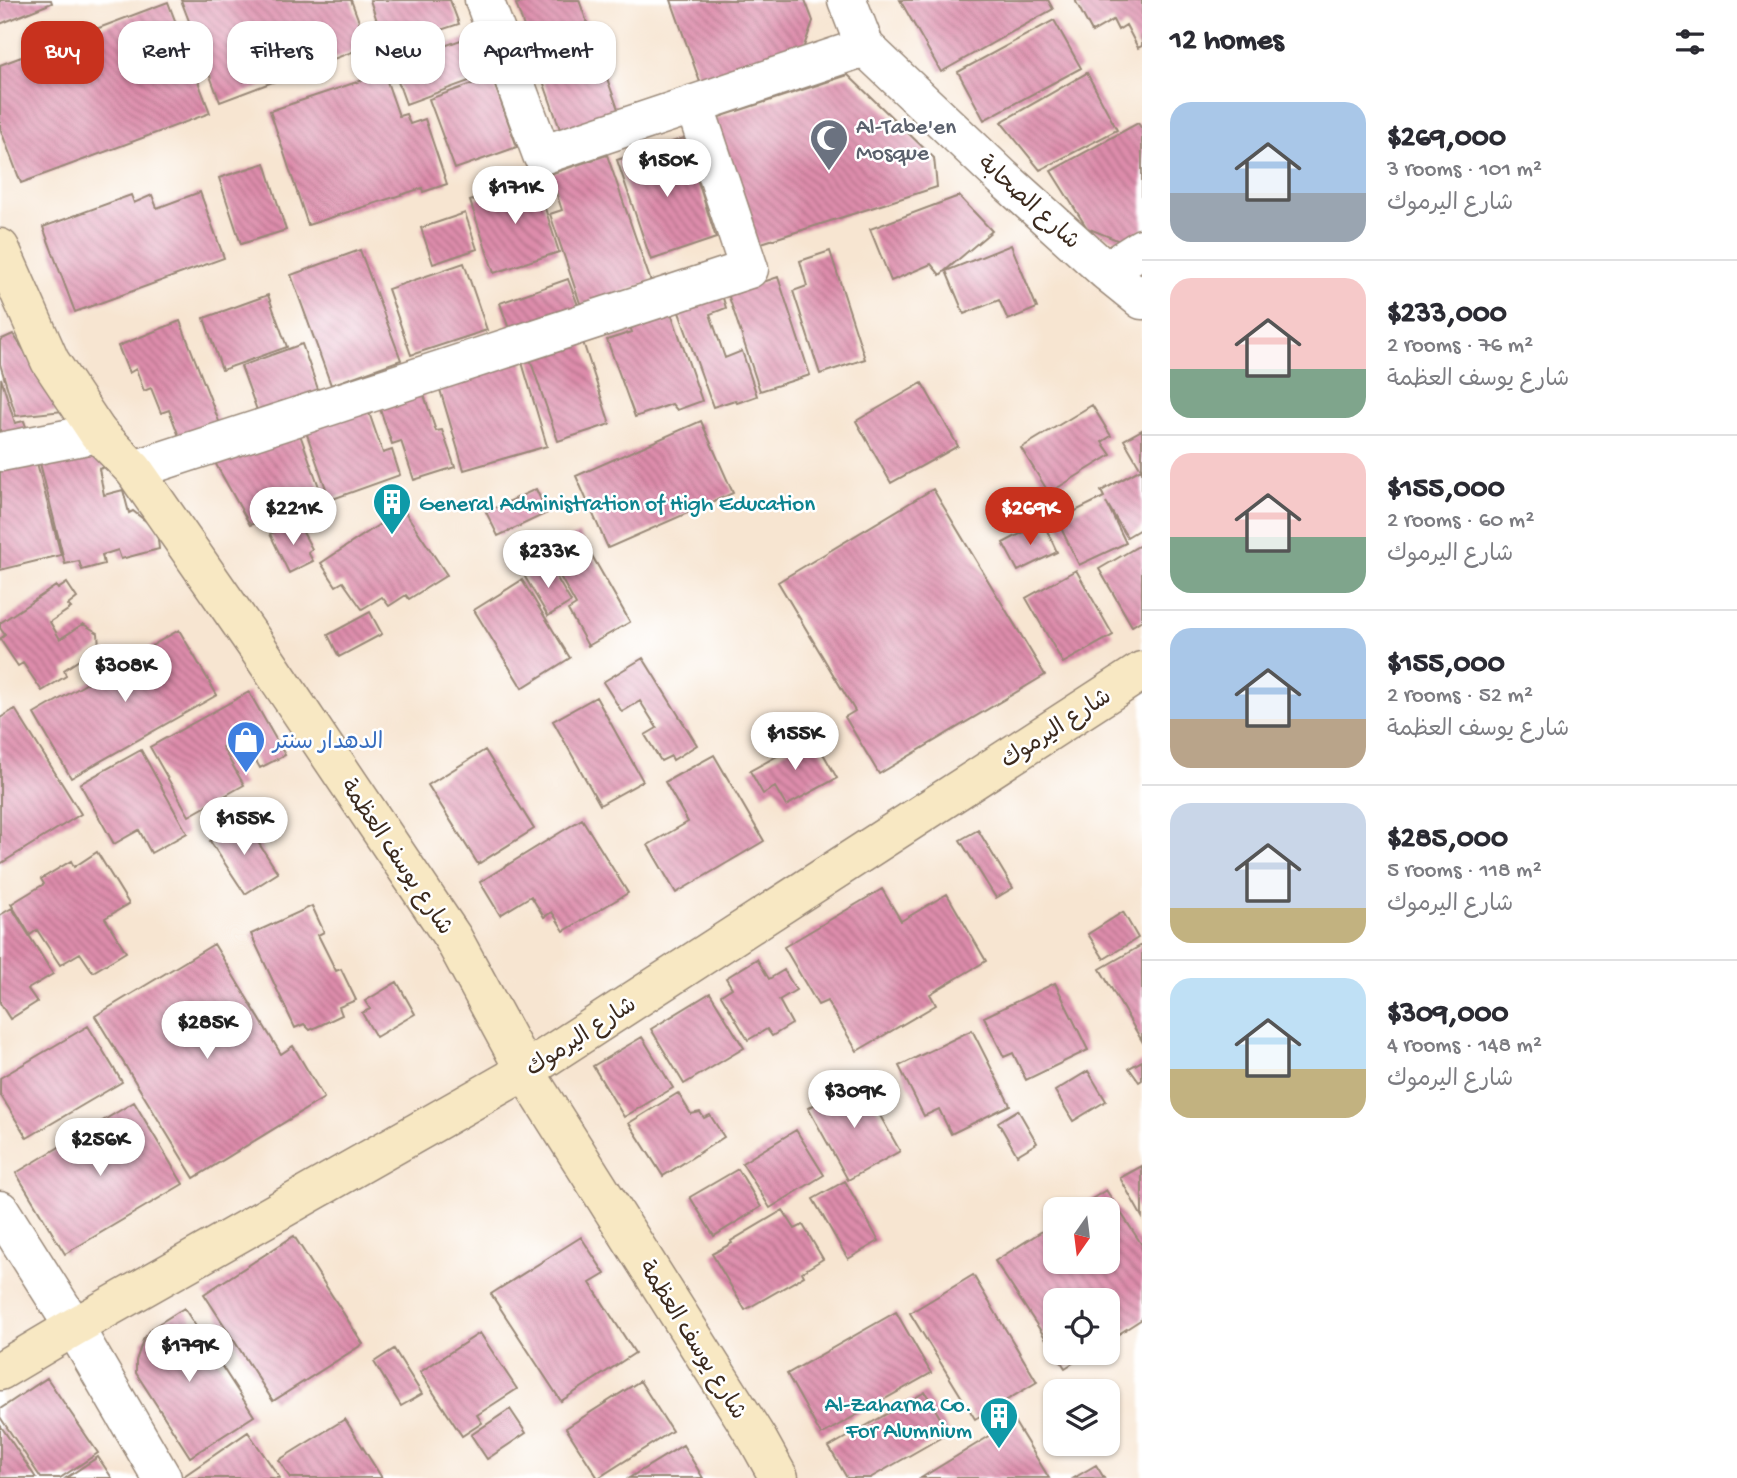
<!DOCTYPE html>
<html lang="en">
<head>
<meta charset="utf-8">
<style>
  body { margin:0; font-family:"Gochi Hand","Playpen Sans Arabic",sans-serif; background:#f2f2f3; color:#2b2b33; height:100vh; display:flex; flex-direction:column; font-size:26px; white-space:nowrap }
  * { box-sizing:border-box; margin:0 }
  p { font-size:23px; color:#7c7c81 }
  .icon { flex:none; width:38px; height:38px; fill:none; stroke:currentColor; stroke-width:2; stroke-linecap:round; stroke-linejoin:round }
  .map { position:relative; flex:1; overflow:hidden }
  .drawer { display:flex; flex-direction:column; background:#fff; width:595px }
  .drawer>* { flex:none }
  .guide { position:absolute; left:21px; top:21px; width:665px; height:63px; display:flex; gap:14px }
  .needle { width:46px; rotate:194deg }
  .tools { position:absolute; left:1043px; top:1197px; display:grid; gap:14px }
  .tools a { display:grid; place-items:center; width:77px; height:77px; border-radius:14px; background:#fff; box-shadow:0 2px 5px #0004; font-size:35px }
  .price { position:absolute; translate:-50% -60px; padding:0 16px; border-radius:24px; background:#fff; color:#222; font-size:23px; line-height:46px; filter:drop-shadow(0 2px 4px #0008) }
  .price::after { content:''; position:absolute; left:50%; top:42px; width:21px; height:16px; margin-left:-10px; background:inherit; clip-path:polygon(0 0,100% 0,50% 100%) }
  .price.active { background:#c8321e; color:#fff }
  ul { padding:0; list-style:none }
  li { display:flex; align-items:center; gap:21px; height:175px; padding:0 28px }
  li+li { border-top:2px solid #e1e1e2 }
  li span { display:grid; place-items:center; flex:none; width:196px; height:140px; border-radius:21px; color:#555 }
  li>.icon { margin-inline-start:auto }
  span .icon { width:84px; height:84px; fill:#fffc; stroke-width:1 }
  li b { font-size:30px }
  h2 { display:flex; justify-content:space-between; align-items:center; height:84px; padding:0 28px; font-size:30px }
  .chip { padding:0 24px; border-radius:21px; background:#fff; box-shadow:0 2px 5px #0004; font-size:24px; line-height:63px }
  .chip.active { background:#c8321e; color:#fff }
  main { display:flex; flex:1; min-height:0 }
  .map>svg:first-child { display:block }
  .building { fill:url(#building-back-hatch) }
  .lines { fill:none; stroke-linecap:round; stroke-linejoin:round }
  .street-casing { stroke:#998878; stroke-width:41 }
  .secondary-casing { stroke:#998878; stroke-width:41 }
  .street { stroke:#fff; stroke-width:38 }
  .secondary { stroke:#f8e8c3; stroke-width:38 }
  .labels { text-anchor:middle; stroke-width:5; stroke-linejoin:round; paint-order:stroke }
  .worship-label { font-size:23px; fill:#5b616d; stroke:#fff; text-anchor:start }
  .street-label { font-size:23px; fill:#3b2a1e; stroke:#fff }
  .culture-label { font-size:23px; fill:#0d838f; stroke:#fff; text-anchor:start }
  .shop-label { font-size:23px; fill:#366cbe; stroke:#fff; text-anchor:start }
</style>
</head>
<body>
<main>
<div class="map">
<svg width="1142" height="1478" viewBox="0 0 1142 1478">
  <defs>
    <pattern id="building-back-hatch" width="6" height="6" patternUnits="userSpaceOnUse" patternTransform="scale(1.75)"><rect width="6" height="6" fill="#dd8cab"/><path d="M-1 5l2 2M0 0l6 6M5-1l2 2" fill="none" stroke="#b4738b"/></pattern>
  </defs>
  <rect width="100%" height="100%" fill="#fff"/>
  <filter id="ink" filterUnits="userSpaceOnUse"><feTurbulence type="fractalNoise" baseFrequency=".0143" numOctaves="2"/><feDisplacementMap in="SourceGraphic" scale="14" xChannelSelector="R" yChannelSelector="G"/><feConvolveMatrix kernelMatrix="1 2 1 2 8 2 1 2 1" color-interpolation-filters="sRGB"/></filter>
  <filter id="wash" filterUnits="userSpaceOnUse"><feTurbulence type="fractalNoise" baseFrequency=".00686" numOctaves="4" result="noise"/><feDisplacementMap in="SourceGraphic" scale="28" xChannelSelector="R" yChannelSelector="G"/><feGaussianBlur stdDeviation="1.57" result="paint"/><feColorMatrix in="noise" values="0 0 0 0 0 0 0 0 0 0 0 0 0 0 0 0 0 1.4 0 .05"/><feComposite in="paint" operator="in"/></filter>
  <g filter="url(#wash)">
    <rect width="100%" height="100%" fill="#f7e5d1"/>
    <g id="blocks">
      <path class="building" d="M 0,0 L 51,0 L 52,3 L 0,24 Z
        M 181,0 L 351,0 L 368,46 L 220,102 Z
        M 370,0 L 450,0 L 459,24 L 386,48 Z
        M 529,0 L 579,0 L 619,112 L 561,132 L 516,4 Z
        M 671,0 L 805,0 L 813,21 L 803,49 L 701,85 Z
        M 900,0 L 1048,0 L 1053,9 L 941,72 Z
        M 1075,0 L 1142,0 L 1142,46 L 1138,48 L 1126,25 L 1118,30 L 1113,20 L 1092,32 Z
        M 168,2 L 210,113 L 21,183 L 0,128 L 0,65 Z
        M 1054,20 L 1081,68 L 984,120 L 958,72 Z
        M 477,34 L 491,73 L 406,104 L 392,65 Z
        M 384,73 L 399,116 L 406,114 L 410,124 L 425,119 L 447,184 L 423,192 L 422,188 L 308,225 L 270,111 Z
        M 1087,73 L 1117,130 L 1040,170 L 1001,122 Z
        M 848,75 L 934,158 L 937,187 L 752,246 L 704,122 Z
        M 492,77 L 517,147 L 455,169 L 429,99 Z
        M 1138,123 L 1142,129 L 1142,230 L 1122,242 L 1087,228 L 1051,171 Z
        M 684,138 L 716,238 L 651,260 L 617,160 Z
        M 607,155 L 651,282 L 581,306 L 550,214 L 562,210 L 550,174 Z
        M 265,163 L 286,230 L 241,244 L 219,178 Z
        M 536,180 L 559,252 L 494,273 L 470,201 Z
        M 200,192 L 224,258 L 75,312 L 43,227 L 131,195 L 134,203 L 152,195 L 157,208 Z
        M 959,196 L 992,231 L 940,275 L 931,264 L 891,281 L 870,229 Z
        M 465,213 L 477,249 L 433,264 L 421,228 Z
        M 1011,245 L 1037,308 L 1008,320 L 999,300 L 964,314 L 946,271 Z
        M 360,250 L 401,360 L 331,385 L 291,275 Z
        M 830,251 L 865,359 L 820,374 L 793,291 L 807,286 L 800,261 Z
        M 464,263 L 487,330 L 411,355 L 388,289 Z
        M 778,277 L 810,375 L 760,391 L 728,294 Z
        M 568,279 L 579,308 L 510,332 L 500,303 Z
        M 719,285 L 726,308 L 710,314 L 725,358 L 742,351 L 757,396 L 737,403 L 735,400 L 713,407 L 675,301 Z
        M 268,295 L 287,347 L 222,370 L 204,318 Z
        M 667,301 L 702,401 L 677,410 L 672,404 L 635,417 L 607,340 L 632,332 L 626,315 Z
        M 180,321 L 220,424 L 180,439 L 169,410 L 161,413 L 151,388 L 144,391 L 136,369 L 129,373 L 118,346 Z
        M 13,334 L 64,411 L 16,416 L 0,364 L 0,340 Z
        M 583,342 L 610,424 L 558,441 L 530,359 Z
        M 302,344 L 319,392 L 258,413 L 241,366 Z
        M 521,359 L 547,446 L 464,470 L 438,383 Z
        M 1,378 L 15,423 L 24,421 L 29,435 L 0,444 Z
        M 922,383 L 958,446 L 891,483 L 856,421 Z
        M 423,392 L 436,431 L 442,430 L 455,467 L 414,480 L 401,441 L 392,444 L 379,406 Z
        M 366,404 L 383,453 L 392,450 L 400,475 L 330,500 L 304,426 Z
        M 1092,405 L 1111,436 L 1102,442 L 1111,455 L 1049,493 L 1021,448 Z
        M 701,421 L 733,493 L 608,548 L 576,476 Z
        M 298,429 L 323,498 L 250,525 L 213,459 Z
        M 1142,430 L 1142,528 L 1127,537 L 1106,502 L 1126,543 L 1079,565 L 1057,520 L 1104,497 L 1101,491 L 1141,469 L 1124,440 Z
        M 100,449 L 105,467 L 99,469 L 104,495 L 123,490 L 129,513 L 133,511 L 157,530 L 159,549 L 121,559 L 118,550 L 102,555 L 104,564 L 82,570 L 79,561 L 65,564 L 40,463 Z
        M 36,459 L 61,555 L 0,570 L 0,468 Z
        M 536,489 L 547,513 L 498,536 L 486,512 Z
        M 933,489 L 1045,675 L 879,774 L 845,717 L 855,711 L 778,582 Z
        M 403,509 L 447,575 L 409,599 L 406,595 L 389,606 L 382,597 L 362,609 L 343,582 L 336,586 L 321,563 Z
        M 297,521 L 312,549 L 308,552 L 313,561 L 289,573 L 270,534 Z
        M 1043,522 L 1057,552 L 1018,571 L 1003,543 Z
        M 579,533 L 630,622 L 588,646 L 568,610 L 576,605 L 552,562 L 561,557 L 556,546 Z
        M 1142,544 L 1142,620 L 1132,626 L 1099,569 Z
        M 548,563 L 571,602 L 548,616 L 525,577 Z
        M 1076,570 L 1113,635 L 1063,663 L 1026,598 Z
        M 522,580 L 570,658 L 522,688 L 474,610 Z
        M 67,583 L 77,598 L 68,605 L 71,608 L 50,622 L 60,639 L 83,624 L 98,633 L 99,647 L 64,670 L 66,676 L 42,691 L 23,663 L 18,666 L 0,639 L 5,635 L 0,628 L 0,623 L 56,586 L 58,589 Z
        M 370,612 L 382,634 L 339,657 L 328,635 Z
        M 179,630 L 217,695 L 71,778 L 34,714 Z
        M 643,658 L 697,745 L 673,760 L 671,756 L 661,761 L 645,735 L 657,728 L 640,701 L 622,712 L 603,682 Z
        M 249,692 L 285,755 L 260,768 L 242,736 L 222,747 L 244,785 L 189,816 L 150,747 Z
        M 596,697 L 643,781 L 600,805 L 553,721 Z
        M 15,709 L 81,814 L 0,864 L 0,718 Z
        M 813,736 L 837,778 L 786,806 L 775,787 L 763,794 L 750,771 Z
        M 141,750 L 187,833 L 151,853 L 139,830 L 114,844 L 80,784 Z
        M 485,750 L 534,829 L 478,864 L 428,785 Z
        M 714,755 L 764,841 L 676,893 L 648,845 L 688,822 L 665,782 Z
        M 243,819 L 278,873 L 245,894 L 210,841 Z
        M 582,819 L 628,893 L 564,931 L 552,912 L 544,917 L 531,896 L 500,915 L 480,882 Z
        M 978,830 L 1013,888 L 996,898 L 960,840 Z
        M 97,852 L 129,904 L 105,918 L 126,952 L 93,972 L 80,953 L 60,965 L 37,930 L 30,935 L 11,904 L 44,884 L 41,879 L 71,861 L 74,867 Z
        M 882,889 L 901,921 L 947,894 L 986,961 L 930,994 L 936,1005 L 857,1051 L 827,1001 L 818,1005 L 784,947 Z
        M 312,906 L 324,932 L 318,935 L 336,971 L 341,969 L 356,1000 L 339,1007 L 342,1015 L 310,1030 L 304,1024 L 295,1028 L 251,934 Z
        M 12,908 L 53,974 L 28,989 L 37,1002 L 10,1019 L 0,1003 L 0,915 Z
        M 1123,912 L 1138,938 L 1104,959 L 1088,934 Z
        M 214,944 L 281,1054 L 293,1046 L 324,1098 L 194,1178 L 95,1016 Z
        M 1142,945 L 1142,1041 L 1100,969 Z
        M 757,959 L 769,979 L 784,970 L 796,990 L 779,1000 L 792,1024 L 772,1036 L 767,1029 L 748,1040 L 721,995 L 732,988 L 726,978 Z
        M 397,982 L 415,1014 L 376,1037 L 362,1013 L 370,1009 L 365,1001 Z
        M 1055,983 L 1088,1050 L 1026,1080 L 1013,1053 L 1004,1057 L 984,1017 Z
        M 710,993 L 744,1048 L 684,1084 L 651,1029 Z
        M 88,1026 L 122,1082 L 27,1138 L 0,1094 L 0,1078 Z
        M 972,1030 L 1010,1105 L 951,1134 L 939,1109 L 924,1116 L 899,1066 Z
        M 642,1037 L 673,1088 L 624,1117 L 593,1066 Z
        M 1142,1061 L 1142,1080 L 1139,1082 L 1129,1068 Z
        M 1088,1071 L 1106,1101 L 1073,1121 L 1055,1091 Z
        M 860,1080 L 900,1151 L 848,1180 L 808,1108 Z
        M 678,1093 L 691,1114 L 700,1112 L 704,1118 L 710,1115 L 724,1137 L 663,1176 L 629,1123 Z
        M 134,1102 L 183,1184 L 65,1254 L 16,1173 Z
        M 1018,1110 L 1037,1143 L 1017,1155 L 998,1122 Z
        M 796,1130 L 824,1175 L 770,1208 L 742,1163 Z
        M 1142,1166 L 1142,1217 L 1120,1178 Z
        M 738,1169 L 761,1207 L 714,1236 L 690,1197 Z
        M 845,1181 L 879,1241 L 848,1259 L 813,1199 Z
        M 1106,1190 L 1142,1245 L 1142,1319 L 1108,1341 L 1108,1300 L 1055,1300 L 1055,1353 L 1089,1353 L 1065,1368 L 995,1261 L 1055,1223 L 1055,1262 L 1108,1262 L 1108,1209 L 1076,1209 Z
        M 783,1210 L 795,1229 L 803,1225 L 823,1259 L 802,1272 L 804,1276 L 745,1310 L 712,1254 L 732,1243 L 731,1241 Z
        M 294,1236 L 363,1344 L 273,1401 L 204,1294 Z
        M 581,1237 L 605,1274 L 590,1283 L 635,1353 L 561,1401 L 491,1294 Z
        M 973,1275 L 1037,1382 L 975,1419 L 910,1313 Z
        M 184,1308 L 254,1416 L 190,1457 L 136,1373 L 136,1361 L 143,1340 L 152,1328 Z
        M 896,1312 L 931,1373 L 821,1435 L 787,1374 Z
        M 480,1333 L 517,1389 L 477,1415 L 482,1423 L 462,1436 L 420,1372 Z
        M 394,1349 L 422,1394 L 401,1406 L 374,1362 Z
        M 47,1378 L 98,1453 L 60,1478 L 41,1478 L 0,1417 L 0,1409 Z
        M 640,1381 L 672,1431 L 598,1478 L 566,1428 Z
        M 925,1392 L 949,1433 L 870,1478 L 847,1478 L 829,1447 Z
        M 510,1409 L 526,1433 L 487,1459 L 471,1435 Z
        M 345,1419 L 382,1478 L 290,1478 L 279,1460 Z
        M 1014,1421 L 1049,1478 L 921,1478 Z
        M 0,1425 L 36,1478 L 0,1478 Z
        M 248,1432 L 280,1478 L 181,1478 Z
        M 683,1445 L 703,1478 L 629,1478 Z
        M 98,1457 L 112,1478 L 66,1478 Z
        M 1096,1465 L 1104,1478 L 1074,1478 Z"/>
    </g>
  </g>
  <g filter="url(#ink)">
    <use href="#blocks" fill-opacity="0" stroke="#998878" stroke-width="2"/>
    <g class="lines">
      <defs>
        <path id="street" d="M 484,0 L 542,155 L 865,47
          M 847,0 L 865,47 L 1003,178 L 1106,271 L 1142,300
          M 1106,271 L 1142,248
          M 0,452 L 98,433
          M 134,470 L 749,269 L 694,104
          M 0,1210 L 74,1327 L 162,1478"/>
        <path id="secondary" d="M 0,248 L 50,361 L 98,433 L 134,470 L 255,644 L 453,938 L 525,1071 L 758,1440 L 779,1478
          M 0,1371 L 74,1327 L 525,1071 L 1142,671"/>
      </defs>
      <use href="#street" class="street-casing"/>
      <use href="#secondary" class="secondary-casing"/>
      <use href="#street" class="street"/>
      <use href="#secondary" class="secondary"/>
    </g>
  </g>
  <defs>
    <symbol id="mosque-pin" viewBox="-11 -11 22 30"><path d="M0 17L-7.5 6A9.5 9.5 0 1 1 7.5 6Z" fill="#6b7280" stroke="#fff"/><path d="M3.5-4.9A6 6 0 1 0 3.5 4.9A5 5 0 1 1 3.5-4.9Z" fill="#fff"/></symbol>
    <symbol id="building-pin" viewBox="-11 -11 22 30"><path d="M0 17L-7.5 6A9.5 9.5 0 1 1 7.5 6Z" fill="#0f9aa8" stroke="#fff"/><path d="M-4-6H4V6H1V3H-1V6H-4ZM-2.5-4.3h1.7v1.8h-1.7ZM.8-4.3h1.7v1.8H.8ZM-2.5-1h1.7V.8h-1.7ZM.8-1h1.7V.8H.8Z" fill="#fff"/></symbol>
    <symbol id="shop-pin" viewBox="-11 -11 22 30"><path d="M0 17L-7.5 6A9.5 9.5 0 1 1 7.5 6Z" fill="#3f7fe0" stroke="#fff"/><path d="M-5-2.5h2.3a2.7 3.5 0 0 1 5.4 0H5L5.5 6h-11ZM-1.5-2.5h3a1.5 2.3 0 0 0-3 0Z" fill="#fff"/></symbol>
  </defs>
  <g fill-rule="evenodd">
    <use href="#mosque-pin" x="807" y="116" width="44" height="60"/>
    <use href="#building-pin" x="370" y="480" width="44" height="60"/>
    <use href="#shop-pin" x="224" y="718" width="44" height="60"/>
    <use href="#building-pin" x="977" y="1394" width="44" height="60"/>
  </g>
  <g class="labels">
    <g class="worship-label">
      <text x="856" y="133">Al-Tabe'en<tspan x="856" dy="26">Mosque</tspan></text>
    </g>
    <g class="street-label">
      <text transform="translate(1030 201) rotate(42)" y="8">شارع الصحابة</text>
      <text transform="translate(1055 727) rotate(-33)" y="8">شارع اليرموك</text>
      <text transform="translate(398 856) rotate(56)" y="8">شارع يوسف العظمة</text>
      <text transform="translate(580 1035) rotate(-33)" y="8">شارع اليرموك</text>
      <text transform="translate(694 1339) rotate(58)" y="8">شارع يوسف العظمة</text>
    </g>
    <g class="culture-label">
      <text x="419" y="510">General Administration of High Education</text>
      <text x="972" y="1411" text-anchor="end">Al-Zaharna Co.<tspan x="972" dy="26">For Alumnium</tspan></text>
    </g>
    <g class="shop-label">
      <text x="273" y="748">الدهدار سنتر</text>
    </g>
  </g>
</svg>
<div class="tools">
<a><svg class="needle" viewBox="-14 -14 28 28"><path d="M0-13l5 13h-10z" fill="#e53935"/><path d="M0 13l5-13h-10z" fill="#7c7c81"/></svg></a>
<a><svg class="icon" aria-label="locate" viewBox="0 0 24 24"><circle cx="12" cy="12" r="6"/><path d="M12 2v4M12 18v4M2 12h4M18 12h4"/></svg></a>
<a><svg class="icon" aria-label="layers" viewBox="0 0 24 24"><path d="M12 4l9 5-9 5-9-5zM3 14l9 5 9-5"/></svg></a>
</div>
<b class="price" style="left:667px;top:199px">$150K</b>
<b class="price" style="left:515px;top:226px">$171K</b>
<b class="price" style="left:293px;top:547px">$221K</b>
<b class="price active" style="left:1030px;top:547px">$269K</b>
<b class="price" style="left:548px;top:590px">$233K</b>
<b class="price" style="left:125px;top:704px">$308K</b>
<b class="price" style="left:795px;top:772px">$155K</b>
<b class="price" style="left:244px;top:857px">$155K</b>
<b class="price" style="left:207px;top:1061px">$285K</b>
<b class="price" style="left:854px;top:1130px">$309K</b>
<b class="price" style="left:100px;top:1178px">$256K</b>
<b class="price" style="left:189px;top:1384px">$179K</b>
<div class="guide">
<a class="chip active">Buy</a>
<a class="chip">Rent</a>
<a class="chip">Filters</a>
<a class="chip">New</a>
<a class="chip">Apartment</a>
</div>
</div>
<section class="drawer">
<h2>12 homes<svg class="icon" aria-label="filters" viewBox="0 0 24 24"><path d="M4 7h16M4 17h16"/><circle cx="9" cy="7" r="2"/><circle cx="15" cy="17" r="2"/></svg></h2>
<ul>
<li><span style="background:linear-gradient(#a9c7e8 65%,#9aa5b1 0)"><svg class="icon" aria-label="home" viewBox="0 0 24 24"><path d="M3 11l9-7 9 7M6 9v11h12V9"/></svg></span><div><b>$269,000</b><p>3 rooms · 101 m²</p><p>شارع اليرموك</p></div></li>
<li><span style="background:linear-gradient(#f6c9c9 65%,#7fa58c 0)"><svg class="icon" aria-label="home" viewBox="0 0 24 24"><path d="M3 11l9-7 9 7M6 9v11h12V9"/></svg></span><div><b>$233,000</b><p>2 rooms · 76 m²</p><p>شارع يوسف العظمة</p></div></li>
<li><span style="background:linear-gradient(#f6c9c9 60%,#7fa58c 0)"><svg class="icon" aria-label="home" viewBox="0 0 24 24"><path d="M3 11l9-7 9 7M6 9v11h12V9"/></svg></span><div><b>$155,000</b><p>2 rooms · 60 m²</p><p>شارع اليرموك</p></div></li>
<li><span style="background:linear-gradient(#a9c7e8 65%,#b9a48a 0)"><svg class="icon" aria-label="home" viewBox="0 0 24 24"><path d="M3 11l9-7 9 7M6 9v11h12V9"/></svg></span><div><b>$155,000</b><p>2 rooms · 52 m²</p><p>شارع يوسف العظمة</p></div></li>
<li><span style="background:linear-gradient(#c9d6e8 75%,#c2b280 0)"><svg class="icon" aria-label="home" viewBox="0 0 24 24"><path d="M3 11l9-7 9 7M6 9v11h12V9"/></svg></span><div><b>$285,000</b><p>5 rooms · 118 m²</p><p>شارع اليرموك</p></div></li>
<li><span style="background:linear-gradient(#bfe0f5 65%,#c2b280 0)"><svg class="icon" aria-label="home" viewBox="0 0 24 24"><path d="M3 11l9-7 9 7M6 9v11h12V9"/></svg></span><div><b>$309,000</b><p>4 rooms · 148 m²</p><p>شارع اليرموك</p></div></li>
</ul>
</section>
</main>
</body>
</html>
